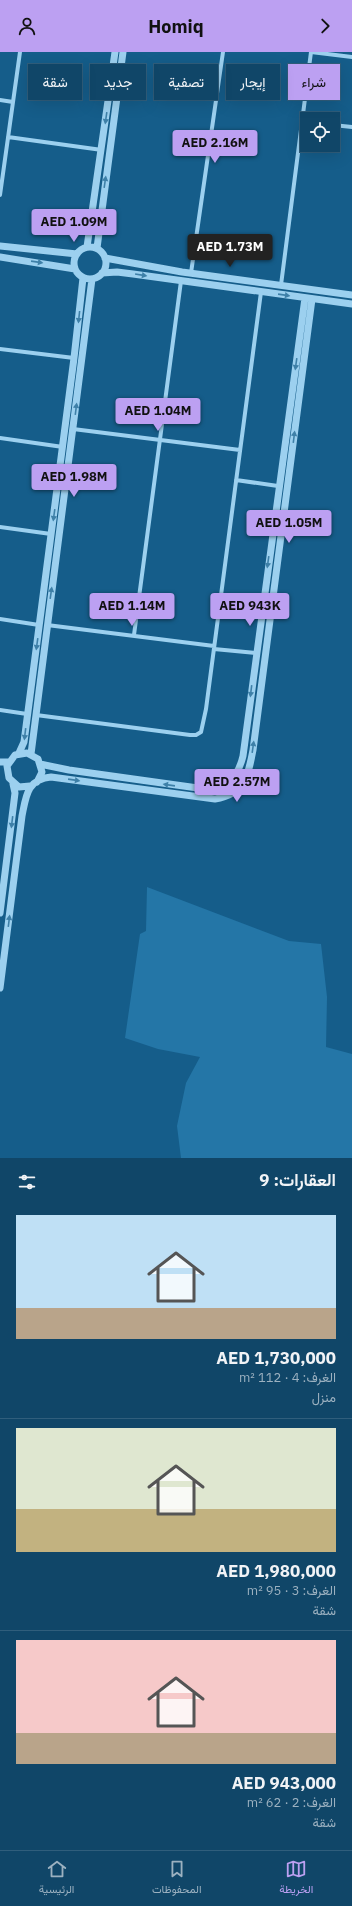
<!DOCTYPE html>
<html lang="ar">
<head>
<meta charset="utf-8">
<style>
  body { margin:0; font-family:"IBM Plex Sans",Vazirmatn,sans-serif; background:#1e5071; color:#f1f3f6; direction:rtl; height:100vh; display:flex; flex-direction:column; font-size:15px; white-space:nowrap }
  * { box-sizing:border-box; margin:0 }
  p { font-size:13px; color:#9cb1c0 }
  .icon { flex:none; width:22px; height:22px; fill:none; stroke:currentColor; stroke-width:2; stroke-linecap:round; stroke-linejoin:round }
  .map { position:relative; height:1106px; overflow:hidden; direction:ltr }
  .sheet { display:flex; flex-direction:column; background:#104668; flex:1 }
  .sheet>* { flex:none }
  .guide { position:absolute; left:12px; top:12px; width:328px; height:36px; direction:rtl; display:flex; gap:8px }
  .controls { position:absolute; left:300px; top:60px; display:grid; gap:8px }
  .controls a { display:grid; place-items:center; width:40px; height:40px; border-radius:0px; background:#104668; box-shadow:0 4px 16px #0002,0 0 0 1px #305e7c; font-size:20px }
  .price { position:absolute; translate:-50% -34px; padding:0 9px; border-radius:4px; background:#bca0f2; color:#111; font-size:13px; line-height:26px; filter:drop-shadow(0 1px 2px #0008) }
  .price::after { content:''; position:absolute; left:50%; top:24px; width:12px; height:9px; margin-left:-6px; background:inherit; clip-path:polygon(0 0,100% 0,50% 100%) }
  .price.active { background:#222; color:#fff }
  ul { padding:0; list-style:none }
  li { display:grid; align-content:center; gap:8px; height:212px; padding:0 16px }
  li+li { border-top:1px solid #305e7c }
  li span { display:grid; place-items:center; height:124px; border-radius:0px; color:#555 }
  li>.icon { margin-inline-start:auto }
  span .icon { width:72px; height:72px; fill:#fffc; stroke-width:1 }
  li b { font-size:17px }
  h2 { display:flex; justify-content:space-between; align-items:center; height:48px; padding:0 16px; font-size:17px }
  .tag { padding:0 14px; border-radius:0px; background:#104668; box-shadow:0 4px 16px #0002,0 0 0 1px #305e7c; font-size:14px; line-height:36px }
  .tag.active { background:#bca0f2; color:#111 }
  header { display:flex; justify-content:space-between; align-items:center; height:52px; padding:0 16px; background:#bca0f2; color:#111; font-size:18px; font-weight:700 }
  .menu { display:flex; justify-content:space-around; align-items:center; height:56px; border-top:1px solid #305e7c; background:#104668; font-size:11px; color:#9cb1c0 }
  .menu a { display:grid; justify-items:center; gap:2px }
  .menu .active { color:#bca0f2 }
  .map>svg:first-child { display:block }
  .green { fill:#2476a7 }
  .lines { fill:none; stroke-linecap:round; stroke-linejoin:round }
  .minor { stroke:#9cd0ef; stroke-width:4 }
  .tertiary { stroke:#9cd0ef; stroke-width:7 }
  .oneway { fill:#3e80a8 }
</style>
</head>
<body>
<header><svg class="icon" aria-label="forward" viewBox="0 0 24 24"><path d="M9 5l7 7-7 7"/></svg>Homiq<svg class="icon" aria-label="person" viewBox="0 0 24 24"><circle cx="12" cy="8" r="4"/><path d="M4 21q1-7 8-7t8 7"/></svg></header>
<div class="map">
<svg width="352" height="1106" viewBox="0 0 352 1106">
  <rect width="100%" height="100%" fill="#155d8a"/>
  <path class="green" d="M 147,835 L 289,889 L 321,892 L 327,945 L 326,995 L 352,1002 L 352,1106 L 181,1106 L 177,1074 L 186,1031 L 200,1005 L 158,997 L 125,986 L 140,882 L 146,879 Z"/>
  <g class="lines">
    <path class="minor" d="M 311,0 L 352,5
      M 0,48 L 13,50
      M 333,73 L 352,75
      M 8,85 L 102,98
      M 0,143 L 20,0
      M 191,221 L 223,0
      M 281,233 L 311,0
      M 0,297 L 74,306
      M 73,377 L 240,398
      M 0,386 L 63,395
      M 236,428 L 278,434
      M 0,475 L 51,482
      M 0,567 L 39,573
      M 47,573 L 214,594
      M 134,583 L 181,229
      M 214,597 L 256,601
      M 0,658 L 27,662
      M 36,663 L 190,683 L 196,683 L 201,680 L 206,657 L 261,240"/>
    <path class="tertiary" d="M 0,194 L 77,202
      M74 211a16 16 0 1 1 32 0a16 16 0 1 1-32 0Z
      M 87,195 L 115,0
      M 97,196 L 123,0
      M 0,205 L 75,217
      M 105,206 L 182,220 L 352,243
      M 102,221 L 117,220 L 133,222 L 352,252
      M 19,701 L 24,690 L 74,306 L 83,226
      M 31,702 L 92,227
      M 0,710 L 9,710
      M 40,712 L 69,718 L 205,737 C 227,737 238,725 243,704 L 305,246
      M 30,734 L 19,735 L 9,726 L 7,714 L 15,703 L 27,701 L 38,707 L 42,720 L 37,730
      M 0,861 L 15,741 L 13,732
      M 0,936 L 22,764 C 26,744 27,727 51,725 L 215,747 C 245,742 248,724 253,698 L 312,247"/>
  </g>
  <defs><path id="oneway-solid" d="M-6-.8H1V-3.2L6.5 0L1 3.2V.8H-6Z"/></defs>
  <g class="oneway">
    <use href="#oneway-solid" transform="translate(106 66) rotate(98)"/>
    <use href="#oneway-solid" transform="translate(105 130) rotate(-82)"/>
    <use href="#oneway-solid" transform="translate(37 210) rotate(8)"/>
    <use href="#oneway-solid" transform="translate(141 223) rotate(9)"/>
    <use href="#oneway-solid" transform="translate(284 243) rotate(8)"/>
    <use href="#oneway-solid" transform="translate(79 265) rotate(96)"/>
    <use href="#oneway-solid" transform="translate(296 312) rotate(98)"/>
    <use href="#oneway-solid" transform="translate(76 357) rotate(-83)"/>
    <use href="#oneway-solid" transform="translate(294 385) rotate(-83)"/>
    <use href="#oneway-solid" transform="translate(54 463) rotate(98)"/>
    <use href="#oneway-solid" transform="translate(268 510) rotate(98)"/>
    <use href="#oneway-solid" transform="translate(51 541) rotate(-82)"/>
    <use href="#oneway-solid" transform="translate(37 592) rotate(98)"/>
    <use href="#oneway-solid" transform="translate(251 639) rotate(97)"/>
    <use href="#oneway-solid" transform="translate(25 682) rotate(97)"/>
    <use href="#oneway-solid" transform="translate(253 695) rotate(-82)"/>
    <use href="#oneway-solid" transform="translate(74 728) rotate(8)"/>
    <use href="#oneway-solid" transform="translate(169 733) rotate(-172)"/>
    <use href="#oneway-solid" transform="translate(12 770) rotate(97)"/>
    <use href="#oneway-solid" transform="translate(9 869) rotate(-83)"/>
  </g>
</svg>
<div class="controls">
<a><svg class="icon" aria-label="locate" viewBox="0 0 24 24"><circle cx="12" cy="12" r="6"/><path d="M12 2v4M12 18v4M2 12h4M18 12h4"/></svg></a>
</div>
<b class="price" style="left:215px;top:112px">AED 2.16M</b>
<b class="price" style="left:74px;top:191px">AED 1.09M</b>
<b class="price active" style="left:230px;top:216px">AED 1.73M</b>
<b class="price" style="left:158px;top:380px">AED 1.04M</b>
<b class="price" style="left:74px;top:446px">AED 1.98M</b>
<b class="price" style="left:289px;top:492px">AED 1.05M</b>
<b class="price" style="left:132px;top:575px">AED 1.14M</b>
<b class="price" style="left:250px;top:575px">AED 943K</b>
<b class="price" style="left:237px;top:751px">AED 2.57M</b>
<div class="guide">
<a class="tag active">شراء</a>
<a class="tag">إيجار</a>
<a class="tag">تصفية</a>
<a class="tag">جديد</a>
<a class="tag">شقة</a>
</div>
</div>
<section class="sheet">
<h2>العقارات: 9<svg class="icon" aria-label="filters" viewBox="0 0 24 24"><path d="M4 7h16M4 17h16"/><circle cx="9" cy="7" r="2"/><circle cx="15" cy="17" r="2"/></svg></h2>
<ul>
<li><span style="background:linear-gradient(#bfe0f5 75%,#b9a48a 0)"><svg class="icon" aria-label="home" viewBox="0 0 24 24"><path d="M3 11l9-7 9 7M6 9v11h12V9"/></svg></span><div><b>AED 1,730,000</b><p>الغرف: 4 · 112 m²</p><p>منزل</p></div></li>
<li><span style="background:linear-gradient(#dfe7d0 65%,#c2b280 0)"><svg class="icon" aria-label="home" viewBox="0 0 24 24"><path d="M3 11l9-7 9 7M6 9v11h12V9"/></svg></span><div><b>AED 1,980,000</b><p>الغرف: 3 · 95 m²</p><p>شقة</p></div></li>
<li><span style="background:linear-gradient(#f6c9c9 75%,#b9a48a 0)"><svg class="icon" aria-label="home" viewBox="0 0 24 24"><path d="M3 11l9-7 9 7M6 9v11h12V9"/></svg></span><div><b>AED 943,000</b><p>الغرف: 2 · 62 m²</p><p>شقة</p></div></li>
</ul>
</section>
<nav class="menu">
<a class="active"><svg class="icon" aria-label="map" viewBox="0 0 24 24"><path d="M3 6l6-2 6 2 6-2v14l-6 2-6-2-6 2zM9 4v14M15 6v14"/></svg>الخريطة</a>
<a><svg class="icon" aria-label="saved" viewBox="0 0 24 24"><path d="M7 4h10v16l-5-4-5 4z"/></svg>المحفوظات</a>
<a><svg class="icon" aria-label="home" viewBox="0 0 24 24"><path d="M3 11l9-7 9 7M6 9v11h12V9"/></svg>الرئيسية</a>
</nav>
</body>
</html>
